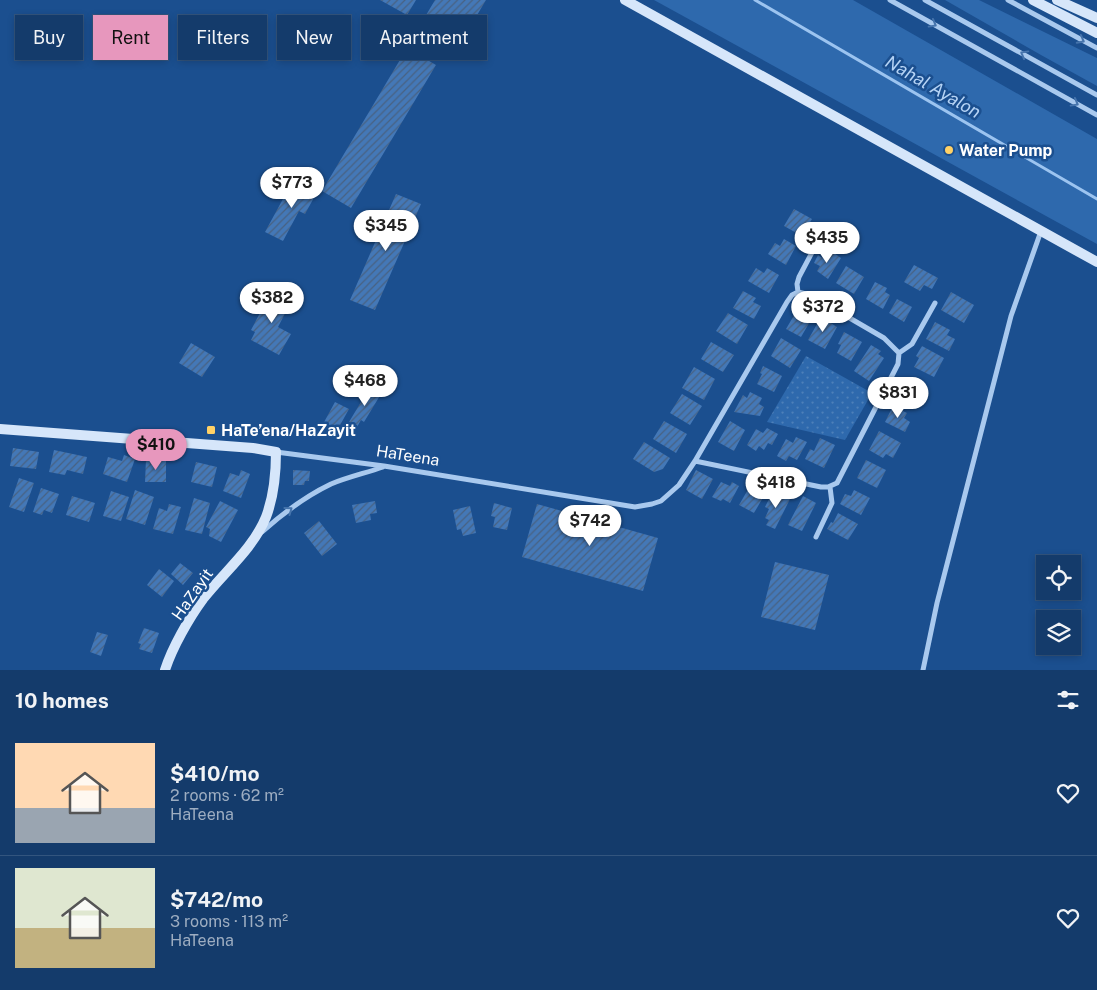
<!DOCTYPE html>
<html lang="en">
<head>
<meta charset="utf-8">
<style>
  body { margin:0; font-family:"Public Sans",sans-serif; background:#1d4271; color:#f1f3f6; height:100vh; display:flex; flex-direction:column; font-size:19px; white-space:nowrap }
  * { box-sizing:border-box; margin:0 }
  p { font-size:16px; color:#9dadc1 }
  .icon { flex:none; width:28px; height:28px; fill:none; stroke:currentColor; stroke-width:2; stroke-linecap:round; stroke-linejoin:round }
  .map { position:relative; height:670px; overflow:hidden }
  .side { display:flex; flex-direction:column; background:#143b6b; flex:1 }
  .side>* { flex:none }
  .top-card { position:absolute; left:15px; top:15px; width:500px; height:45px; display:flex; gap:10px }
  .buttons { position:absolute; left:1036px; top:555px; display:grid; gap:10px }
  .buttons a { display:grid; place-items:center; width:45px; height:45px; border-radius:0px; background:#143b6b; box-shadow:0 2px 8px #0003,0 0 0 1px #33557e; font-size:25px }
  .price { position:absolute; translate:-50% -42px; padding:0 11px; border-radius:18px; background:#fff; color:#222; font-size:16px; line-height:32px; filter:drop-shadow(0 1px 2px #0008) }
  .price::after { content:''; position:absolute; left:50%; top:30px; width:15px; height:11px; margin-left:-8px; background:inherit; clip-path:polygon(0 0,100% 0,50% 100%) }
  .price.active { background:#e797bd; color:#111 }
  ul { padding:0; list-style:none }
  li { display:flex; align-items:center; gap:15px; height:125px; padding:0 15px }
  li+li { border-top:1px solid #33557e }
  li span { display:grid; place-items:center; flex:none; width:140px; height:100px; border-radius:0px; color:#555 }
  li>.icon { margin-inline-start:auto }
  span .icon { width:60px; height:60px; fill:#fffc; stroke-width:1 }
  li b { font-size:21px }
  h2 { display:flex; justify-content:space-between; align-items:center; height:60px; padding:0 15px; font-size:21px }
  .tag { padding:0 18px; border-radius:0px; background:#143b6b; box-shadow:0 2px 8px #0003,0 0 0 1px #33557e; font-size:18px; line-height:45px }
  .tag.active { background:#e797bd; color:#111 }
  .map>svg:first-child { display:block }
  .grass { fill:#2e69ad }
  .park { fill:url(#park-dots) }
  .lines { fill:none; stroke-linecap:round; stroke-linejoin:round }
  .stream { stroke:#9cc4f0; stroke-width:3 }
  .building { fill:url(#building-hatch) }
  .street { stroke:#a9c9ee; stroke-width:5 }
  .secondary { stroke:#d6e6fa; stroke-width:10 }
  .oneway { stroke:#4674ac }
  .poi-dot { fill:#ffd166; stroke:#1b4f8f; stroke-width:2 }
  .labels { text-anchor:middle; stroke-width:5; stroke-linejoin:round; paint-order:stroke }
  .poi-label { font-size:16px; font-weight:bold; fill:#fff; stroke:#1b4f8f; text-anchor:start }
  .street-label { font-size:16px; fill:#fff; stroke:#1b4f8f }
  .water-label { font-size:18px; font-style:italic; fill:#b5d3f5; stroke:#1b4f8f }
</style>
</head>
<body>
<div class="map">
<svg width="1097" height="670" viewBox="0 0 1097 670">
  <defs>
    <pattern id="park-dots" width="8" height="8" patternUnits="userSpaceOnUse" patternTransform="scale(1.25)"><rect width="8" height="8" fill="#2e69ad"/><path d="M2 2h.1M6 6h.1" fill="none" stroke="#4d80b9" stroke-width="1.8" stroke-linecap="round"/></pattern>
    <pattern id="building-hatch" width="6" height="6" patternUnits="userSpaceOnUse" patternTransform="scale(1.25)"><rect width="6" height="6" fill="#4478b7"/><path d="M-1 1l2-2M0 6l6-6M5 7l2-2" fill="none" stroke="#486282"/></pattern>
  </defs>
  <rect width="100%" height="100%" fill="#1b4f8f"/>
  <path class="grass" d="M 654,0 L 853,0 L 1097,139 L 1097,244 Z
    M 945,0 L 979,0 L 1097,58 L 1097,86 L 1041,55 Z"/>
  <path class="park" d="M 806,356 L 872,393 L 845,440 L 767,422 Z"/>
  <g class="lines">
    <path class="stream" d="M 755,0 L 1097,199"/>
  </g>
  <path class="building" d="M 380,0 L 416,0 L 407,15 Z
    M 435,0 L 486,0 L 457,49 L 419,27 Z
    M 407,48 L 436,65 L 351,208 L 322,191 Z
    M 948,144 L 955,148 L 951,156 L 944,152 Z
    M 312,177 L 322,183 L 305,214 L 299,211 L 283,241 L 265,232 L 290,186 L 303,193 Z
    M 396,194 L 421,204 L 375,310 L 350,300 Z
    M 794,209 L 812,219 L 802,236 L 784,226 Z
    M 784,239 L 796,246 L 786,265 L 768,254 L 775,243 L 780,246 Z
    M 831,251 L 841,258 L 828,279 L 817,271 L 820,266 L 814,263 L 818,255 L 825,260 Z
    M 914,265 L 938,278 L 932,289 L 924,285 L 920,291 L 904,282 Z
    M 846,266 L 864,277 L 854,294 L 836,283 Z
    M 756,268 L 764,273 L 767,268 L 779,275 L 769,293 L 748,281 Z
    M 875,282 L 887,288 L 885,292 L 890,295 L 883,309 L 866,299 Z
    M 272,290 L 292,300 L 278,327 L 291,334 L 279,355 L 251,340 L 255,332 L 251,330 Z
    M 743,291 L 756,298 L 753,302 L 761,306 L 754,319 L 733,308 Z
    M 951,292 L 974,305 L 964,323 L 941,310 Z
    M 897,299 L 912,307 L 904,322 L 889,313 Z
    M 800,305 L 815,313 L 801,337 L 786,329 Z
    M 728,313 L 748,325 L 737,344 L 716,331 Z
    M 821,317 L 837,327 L 825,349 L 808,340 Z
    M 935,322 L 950,330 L 947,335 L 955,339 L 949,351 L 926,339 Z
    M 844,332 L 862,342 L 851,361 L 837,353 L 841,345 L 838,344 Z
    M 781,338 L 801,350 L 790,368 L 771,356 Z
    M 711,342 L 734,355 L 723,372 L 701,359 Z
    M 191,343 L 215,357 L 202,377 L 179,363 Z
    M 871,345 L 881,351 L 878,354 L 884,358 L 869,381 L 854,371 Z
    M 922,346 L 944,358 L 934,377 L 914,367 L 919,358 L 916,356 Z
    M 763,366 L 782,376 L 774,392 L 757,384 L 762,374 L 760,373 Z
    M 694,367 L 715,379 L 704,400 L 682,388 Z
    M 909,378 L 927,387 L 918,405 L 899,395 Z
    M 370,387 L 381,394 L 364,422 L 361,420 L 357,427 L 349,422 Z
    M 750,392 L 762,398 L 759,404 L 764,407 L 760,416 L 734,412 L 743,395 L 747,398 Z
    M 682,394 L 702,406 L 690,425 L 670,413 Z
    M 335,402 L 349,409 L 339,427 L 334,425 L 332,429 L 323,424 Z
    M 893,406 L 907,413 L 904,418 L 910,422 L 905,432 L 885,422 Z
    M 664,421 L 687,434 L 676,453 L 653,439 Z
    M 730,421 L 745,430 L 734,451 L 718,442 Z
    M 767,428 L 778,434 L 772,445 L 768,443 L 764,450 L 759,446 L 756,451 L 747,445 L 756,429 L 763,433 Z
    M 879,431 L 901,443 L 893,458 L 886,454 L 883,458 L 869,450 Z
    M 796,437 L 807,442 L 797,460 L 789,456 L 786,461 L 777,456 L 786,439 L 793,443 Z
    M 820,438 L 835,445 L 824,468 L 805,459 L 810,449 L 814,451 Z
    M 644,442 L 670,458 L 663,469 L 654,472 L 633,459 Z
    M 13,448 L 39,452 L 36,469 L 10,466 Z
    M 54,450 L 87,457 L 83,474 L 67,470 L 65,475 L 49,472 Z
    M 124,455 L 135,459 L 127,482 L 103,474 L 108,457 L 122,461 Z
    M 146,459 L 166,459 L 166,482 L 145,482 Z
    M 866,460 L 886,470 L 877,488 L 857,478 Z
    M 196,462 L 217,467 L 212,487 L 191,482 Z
    M 241,470 L 250,474 L 241,498 L 223,491 L 230,473 L 239,476 Z
    M 293,470 L 310,471 L 309,481 L 305,481 L 304,485 L 293,485 Z
    M 696,470 L 713,479 L 702,499 L 686,490 Z
    M 19,478 L 34,483 L 24,512 L 9,507 Z
    M 721,482 L 730,486 L 732,482 L 739,486 L 730,503 L 723,499 L 721,501 L 712,497 Z
    M 750,486 L 765,494 L 754,513 L 739,505 Z
    M 41,488 L 59,494 L 52,513 L 44,510 L 42,515 L 33,512 Z
    M 135,490 L 154,497 L 145,525 L 126,519 Z
    M 854,490 L 870,498 L 861,515 L 840,504 L 845,494 L 851,496 Z
    M 111,491 L 129,497 L 121,521 L 103,516 Z
    M 773,491 L 790,499 L 775,529 L 766,525 L 769,520 L 765,518 L 769,509 L 765,507 Z
    M 72,496 L 95,503 L 89,522 L 66,515 Z
    M 803,496 L 816,503 L 802,531 L 788,525 Z
    M 194,498 L 210,503 L 202,534 L 185,530 Z
    M 220,501 L 238,510 L 221,542 L 209,536 L 210,529 L 206,527 Z
    M 375,501 L 377,513 L 370,514 L 371,520 L 356,523 L 352,505 Z
    M 494,503 L 512,508 L 507,530 L 493,527 L 495,517 L 491,516 Z
    M 169,504 L 181,507 L 173,534 L 153,529 L 159,508 L 167,511 Z
    M 537,504 L 658,538 L 643,591 L 522,557 Z
    M 470,506 L 476,533 L 463,536 L 461,529 L 457,530 L 453,510 Z
    M 838,513 L 858,524 L 848,540 L 827,529 L 831,522 L 833,523 Z
    M 319,521 L 337,544 L 322,556 L 304,533 Z
    M 775,562 L 829,575 L 815,630 L 761,617 Z
    M 180,563 L 193,573 L 183,585 L 171,574 Z
    M 159,569 L 174,581 L 162,597 L 147,585 Z
    M 144,628 L 159,633 L 152,653 L 139,649 L 141,644 L 138,643 Z
    M 97,632 L 108,635 L 101,656 L 90,652 Z"/>
  <g class="lines">
    <path class="street" d="M 890,0 L 1097,115
      M 925,0 L 1097,95
      M 1008,0 L 1097,48
      M 798,292 L 810,295 L 884,338 L 899,353
      M 276,452 L 384,466 L 635,507 L 652,504 L 661,501 L 679,485 L 695,461 L 787,302 L 792,295 L 798,292 L 797,284 L 799,277 L 826,226
      M 695,461 L 821,487 L 828,487 L 837,483 L 898,364 L 899,353 L 912,344 L 935,303
      M 262,532 C 282,514 306,496 331,484 C 348,477 366,473 383,467
      M 816,537 L 832,503 L 830,487
      M 923,670 L 937,603 L 1011,316 L 1041,231"/>
    <path class="secondary" d="M 625,0 L 1097,262
      M 1033,0 L 1097,33
      M 1057,0 L 1097,18
      M 0,429 L 253,448 L 276,452 C 276,474 274,496 266,517 C 253,549 224,572 203,599 C 189,618 172,648 165,670"/>
  </g>
  <defs><path id="oneway-chevron" d="M-2-3.5L2.5 0L-2 3.5" fill="none" stroke-width="1.6" stroke-linecap="round" stroke-linejoin="round" transform="scale(1.25)"/></defs>
  <g class="oneway">
    <use href="#oneway-chevron" transform="translate(933 24) rotate(29)"/>
    <use href="#oneway-chevron" transform="translate(1081 40) rotate(28)"/>
    <use href="#oneway-chevron" transform="translate(1024 54) rotate(-151)"/>
    <use href="#oneway-chevron" transform="translate(1075 103) rotate(29)"/>
    <use href="#oneway-chevron" transform="translate(289 510) rotate(-36)"/>
  </g>
  <g class="poi-dot">
    <circle cx="949" cy="150" r="5"/>
    <rect x="206" y="425" width="10" height="10" rx="2.5"/>
  </g>
  <g class="labels">
    <g class="poi-label">
      <text x="959" y="156">Water Pump</text>
      <text x="221" y="436">HaTe’ena/HaZayit</text>
    </g>
    <g class="street-label">
      <text transform="translate(408 455) rotate(9)" y="6">HaTeena</text>
      <text transform="translate(192 594) rotate(-55)" y="6">HaZayit</text>
    </g>
    <g class="water-label">
      <text transform="translate(933 87) rotate(30)" y="6">Nahal Ayalon</text>
    </g>
  </g>
</svg>
<div class="buttons">
<a><svg class="icon" aria-label="locate" viewBox="0 0 24 24"><circle cx="12" cy="12" r="6"/><path d="M12 2v4M12 18v4M2 12h4M18 12h4"/></svg></a>
<a><svg class="icon" aria-label="layers" viewBox="0 0 24 24"><path d="M12 4l9 5-9 5-9-5zM3 14l9 5 9-5"/></svg></a>
</div>
<b class="price" style="left:292px;top:209px">$773</b>
<b class="price" style="left:386px;top:252px">$345</b>
<b class="price" style="left:827px;top:264px">$435</b>
<b class="price" style="left:272px;top:324px">$382</b>
<b class="price" style="left:823px;top:333px">$372</b>
<b class="price" style="left:365px;top:407px">$468</b>
<b class="price" style="left:898px;top:419px">$831</b>
<b class="price active" style="left:156px;top:471px">$410</b>
<b class="price" style="left:776px;top:509px">$418</b>
<b class="price" style="left:590px;top:547px">$742</b>
<div class="top-card">
<a class="tag">Buy</a>
<a class="tag active">Rent</a>
<a class="tag">Filters</a>
<a class="tag">New</a>
<a class="tag">Apartment</a>
</div>
</div>
<section class="side">
<h2>10 homes<svg class="icon" aria-label="filters" viewBox="0 0 24 24"><path d="M4 7h16M4 17h16"/><circle cx="9" cy="7" r="2"/><circle cx="15" cy="17" r="2"/></svg></h2>
<ul>
<li><span style="background:linear-gradient(#ffd9b3 65%,#9aa5b1 0)"><svg class="icon" aria-label="home" viewBox="0 0 24 24"><path d="M3 11l9-7 9 7M6 9v11h12V9"/></svg></span><div><b>$410/mo</b><p>2 rooms · 62 m²</p><p>HaTeena</p></div><svg class="icon" aria-label="heart" viewBox="0 0 24 24"><path d="M12 20l-8-8c-3-5 5-10 8-4 3-6 11-1 8 4z"/></svg></li>
<li><span style="background:linear-gradient(#dfe7d0 60%,#c2b280 0)"><svg class="icon" aria-label="home" viewBox="0 0 24 24"><path d="M3 11l9-7 9 7M6 9v11h12V9"/></svg></span><div><b>$742/mo</b><p>3 rooms · 113 m²</p><p>HaTeena</p></div><svg class="icon" aria-label="heart" viewBox="0 0 24 24"><path d="M12 20l-8-8c-3-5 5-10 8-4 3-6 11-1 8 4z"/></svg></li>
</ul>
</section>
</body>
</html>
